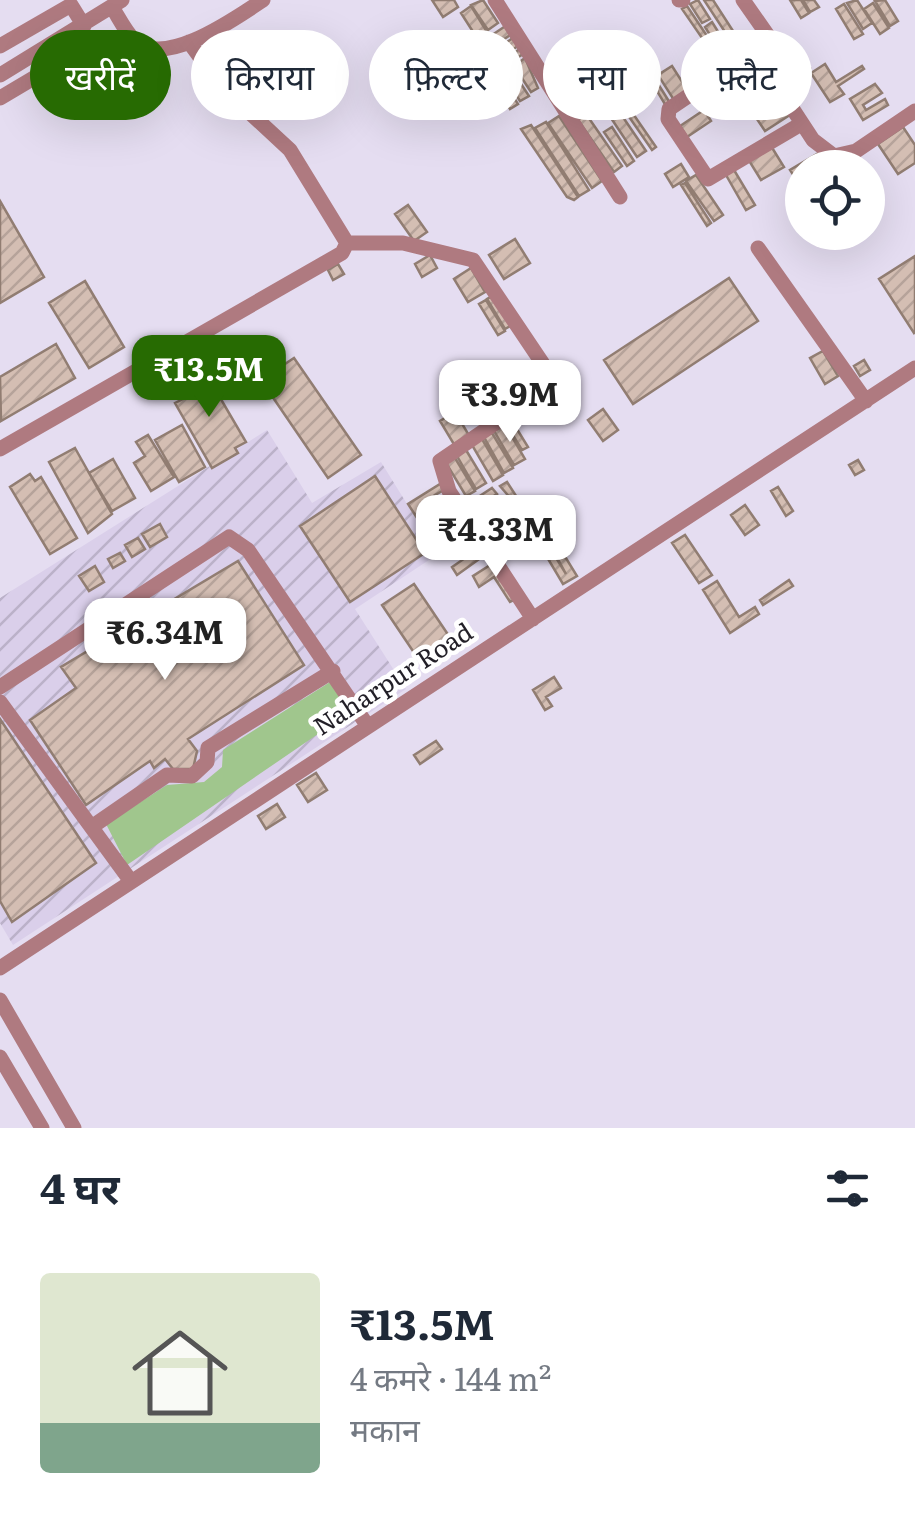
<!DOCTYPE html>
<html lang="hi">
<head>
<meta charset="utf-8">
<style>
  body { margin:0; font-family:Literata,"Noto Sans Devanagari",serif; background:#f2f2f3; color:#1f2937; height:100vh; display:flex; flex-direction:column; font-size:38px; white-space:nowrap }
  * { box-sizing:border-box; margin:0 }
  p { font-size:32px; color:#747a83 }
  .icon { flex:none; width:55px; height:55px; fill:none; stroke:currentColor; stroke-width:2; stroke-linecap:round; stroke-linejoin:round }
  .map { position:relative; height:1128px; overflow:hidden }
  .details { display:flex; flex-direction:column; background:#fff; flex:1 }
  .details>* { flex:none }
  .banner { position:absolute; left:30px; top:30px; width:855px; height:90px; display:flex; gap:20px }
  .buttons { position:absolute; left:785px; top:150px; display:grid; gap:20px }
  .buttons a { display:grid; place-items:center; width:100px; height:100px; border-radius:50%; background:#fff; box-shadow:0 10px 40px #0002; font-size:50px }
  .price { position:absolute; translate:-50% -85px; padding:0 22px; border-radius:20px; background:#fff; color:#222; font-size:32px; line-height:65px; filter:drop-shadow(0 2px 5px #0008) }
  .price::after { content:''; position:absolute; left:50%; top:60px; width:30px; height:22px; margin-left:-15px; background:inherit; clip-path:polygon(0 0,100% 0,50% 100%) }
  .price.current { background:#276b02; color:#fff }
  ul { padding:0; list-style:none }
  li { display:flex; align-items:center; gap:30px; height:250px; padding:0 40px }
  li span { display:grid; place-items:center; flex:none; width:280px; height:200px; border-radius:10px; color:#555 }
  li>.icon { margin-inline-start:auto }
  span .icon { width:120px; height:120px; fill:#fffc; stroke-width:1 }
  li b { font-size:42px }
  h2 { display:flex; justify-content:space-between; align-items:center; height:120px; padding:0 40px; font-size:42px }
  .tag { padding:0 35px; border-radius:45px; background:#fff; box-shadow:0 10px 40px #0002; font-size:35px; line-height:90px }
  .tag.current { background:#276b02; color:#fff }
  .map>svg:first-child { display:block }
  .industrial { fill:url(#industrial-furrows) }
  .green { fill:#a0c68d }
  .building { fill:url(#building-hatch); stroke:#917d72; stroke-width:2.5 }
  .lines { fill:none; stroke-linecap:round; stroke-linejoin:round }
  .minor { stroke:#af7a80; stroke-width:15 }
  .labels { text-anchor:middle; stroke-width:9; stroke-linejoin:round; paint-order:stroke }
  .street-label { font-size:25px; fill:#221f27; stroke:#fff }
</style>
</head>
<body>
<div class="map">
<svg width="915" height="1128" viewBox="0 0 915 1128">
  <defs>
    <pattern id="industrial-furrows" width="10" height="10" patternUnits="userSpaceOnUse" patternTransform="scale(2.5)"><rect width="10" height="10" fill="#dacfea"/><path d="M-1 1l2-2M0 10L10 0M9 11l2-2" fill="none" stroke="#bbb1c9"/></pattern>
    <pattern id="building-hatch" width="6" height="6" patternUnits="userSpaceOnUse" patternTransform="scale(2.5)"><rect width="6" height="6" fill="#d4beb3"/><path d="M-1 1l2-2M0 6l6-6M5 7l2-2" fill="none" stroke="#b6a39a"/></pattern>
  </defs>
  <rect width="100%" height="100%" fill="#e5ddf1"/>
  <path class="industrial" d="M 267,430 L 312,503 L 381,462 L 438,554 L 355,609 L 406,689 L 13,945 L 0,923 L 0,598 Z"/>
  <path class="green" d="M 330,682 L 350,712 L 127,865 L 106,824 L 167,785 L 204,782 L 222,767 L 223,750 Z"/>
  <path class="building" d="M 432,0 L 454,0 L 458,7 L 443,17 Z
    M 483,0 L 498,23 L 488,30 L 471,5 Z
    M 698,0 L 710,19 L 702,23 L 690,4 Z
    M 704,0 L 713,0 L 733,31 L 727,35 Z
    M 790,0 L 801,0 L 809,13 L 801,18 Z
    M 803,0 L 814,0 L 819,7 L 810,12 Z
    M 857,0 L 872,23 L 863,29 L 847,3 Z
    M 885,0 L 898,21 L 890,26 L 875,1 Z
    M 873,3 L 889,28 L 880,34 L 864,9 Z
    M 844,4 L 863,34 L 854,39 L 836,9 Z
    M 471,6 L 487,32 L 477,38 L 461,13 Z
    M 687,6 L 715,48 L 711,51 L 682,9 Z
    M 712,22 L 722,38 L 715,43 L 705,27 Z
    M 507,25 L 512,34 L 479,55 L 474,47 Z
    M 738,36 L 749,53 L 743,58 L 731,40 Z
    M 513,38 L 518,46 L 485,68 L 480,60 Z
    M 794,42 L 810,68 L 798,76 L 781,50 Z
    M 520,49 L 523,54 L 486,78 L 482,73 Z
    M 715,53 L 725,70 L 712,78 L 702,62 Z
    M 525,58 L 538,88 L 531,92 L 514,66 Z
    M 700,61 L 711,78 L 702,84 L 691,66 Z
    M 825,64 L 836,82 L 862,66 L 864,69 L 838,86 L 844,94 L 830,102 L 811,73 Z
    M 600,66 L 656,147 L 652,150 L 596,69 Z
    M 672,66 L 688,91 L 674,100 L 658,75 Z
    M 510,67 L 529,96 L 520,101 L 502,73 Z
    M 498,72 L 518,104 L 510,109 L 490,77 Z
    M 597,79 L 646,151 L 637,157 L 589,85 Z
    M 655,79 L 670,103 L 666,106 L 651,81 Z
    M 765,79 L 768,84 L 743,100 L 740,96 Z
    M 875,84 L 882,93 L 863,105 L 866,110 L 885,99 L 888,105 L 863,120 L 850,99 Z
    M 718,85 L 724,95 L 712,102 L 706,92 Z
    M 773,88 L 777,95 L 763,108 L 779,98 L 782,102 L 756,118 L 747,104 Z
    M 782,103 L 790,115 L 765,131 L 757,119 Z
    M 704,110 L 711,121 L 687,137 L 680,126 Z
    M 586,114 L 622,166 L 614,172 L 578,120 Z
    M 559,116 L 602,181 L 592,188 L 548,123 Z
    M 546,122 L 589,190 L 579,196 L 535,128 Z
    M 531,125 L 578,197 L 574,200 L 567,197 L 521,129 Z
    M 612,127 L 634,161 L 627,166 L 604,132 Z
    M 903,127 L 915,145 L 915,163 L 898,174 L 878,144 Z
    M 771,146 L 784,167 L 761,180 L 748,159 Z
    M 817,154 L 821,160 L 802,168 L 794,176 L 790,170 Z
    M 681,164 L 689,177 L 673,187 L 665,174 Z
    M 734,170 L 755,205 L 746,210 L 726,175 Z
    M 696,175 L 723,215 L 714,221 L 686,181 Z
    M 685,183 L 711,223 L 707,226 L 681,185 Z
    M 0,201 L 44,277 L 0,303 Z
    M 408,205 L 427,232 L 414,241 L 395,214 Z
    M 515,239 L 530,263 L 504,279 L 489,255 Z
    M 430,255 L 437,268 L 422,277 L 415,264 Z
    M 915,256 L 915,332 L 914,333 L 879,279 Z
    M 338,264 L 344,274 L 333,280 L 328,270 Z
    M 471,268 L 485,292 L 468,302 L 454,279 Z
    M 729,278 L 758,321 L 633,404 L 604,360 Z
    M 85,281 L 124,347 L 89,368 L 49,303 Z
    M 494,295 L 512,325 L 505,329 L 487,299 Z
    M 486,300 L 505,331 L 498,335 L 479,304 Z
    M 56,344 L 75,378 L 1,421 L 0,377 Z
    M 823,351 L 838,376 L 825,384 L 810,358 Z
    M 294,358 L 361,455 L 328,478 L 261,380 Z
    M 864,360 L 870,370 L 860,376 L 854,366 Z
    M 205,372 L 246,442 L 235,448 L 238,453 L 212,468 L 175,403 L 185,398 L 179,387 Z
    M 603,409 L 618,430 L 603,441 L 588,420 Z
    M 455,412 L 470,437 L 455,446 L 440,421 Z
    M 512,421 L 528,447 L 522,450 L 506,424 Z
    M 182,425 L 205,467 L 179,482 L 155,440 Z
    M 505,425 L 525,459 L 514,465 L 494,431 Z
    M 492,433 L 513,468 L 504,473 L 484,437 Z
    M 148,435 L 174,477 L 151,491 L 134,463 L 145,456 L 136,442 Z
    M 482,439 L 503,475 L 493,481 L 472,445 Z
    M 75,448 L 112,514 L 88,533 L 49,462 Z
    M 466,450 L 486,483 L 476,489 L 457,456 Z
    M 455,458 L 475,491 L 466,496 L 446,463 Z
    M 113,459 L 135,498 L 112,511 L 89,473 Z
    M 858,460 L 864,470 L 855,475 L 849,465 Z
    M 30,474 L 35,481 L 41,477 L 77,538 L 50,554 L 10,487 Z
    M 375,476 L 425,553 L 350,602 L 300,526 Z
    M 507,482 L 518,499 L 513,501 L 500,486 Z
    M 440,484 L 444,490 L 435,495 L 440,503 L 453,504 L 421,524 L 408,504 Z
    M 778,487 L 793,511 L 786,516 L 771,491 Z
    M 492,488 L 497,494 L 473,509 L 469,503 Z
    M 745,505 L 759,525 L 745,535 L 731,515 Z
    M 160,524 L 167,537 L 150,547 L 142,534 Z
    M 545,524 L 577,576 L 563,584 L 532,532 L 538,528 L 566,574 L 540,526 Z
    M 685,535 L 712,575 L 699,583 L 672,543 Z
    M 138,538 L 145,549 L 132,557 L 125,545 Z
    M 484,545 L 489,552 L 457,575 L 452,567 Z
    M 120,553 L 125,561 L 113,568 L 108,559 Z
    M 238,561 L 304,665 L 188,739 L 197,751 L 193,769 L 173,769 L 165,759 L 154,768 L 150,761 L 86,805 L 30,720 L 76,688 L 61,667 Z
    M 495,562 L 518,598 L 510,602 L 494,577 L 479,587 L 473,576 Z
    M 95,566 L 104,582 L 89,591 L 79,576 Z
    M 789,580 L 793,586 L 763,605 L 760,600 Z
    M 717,581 L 739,617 L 755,607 L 759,614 L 730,633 L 703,590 Z
    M 414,584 L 453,642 L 421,663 L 382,605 Z
    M 554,677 L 561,688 L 546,697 L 552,706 L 545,710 L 533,690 Z
    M 0,719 L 96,863 L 12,922 L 0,901 Z
    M 436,741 L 442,749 L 420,764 L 414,755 Z
    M 316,773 L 327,790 L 308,802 L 297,785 Z
    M 277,804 L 285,817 L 266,829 L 258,816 Z"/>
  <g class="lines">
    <path class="minor" d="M 495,0 L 620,197
      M 679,0 L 683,0
      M 743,0 L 771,40 L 669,109 L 668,119 L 708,179 L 801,124
      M 112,7 C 119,18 125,31 134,40 C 164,70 237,17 263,0
      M 189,42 L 222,87 L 290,150 L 347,243
      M 0,46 L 71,5 L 84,26
      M 750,58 L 777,85 L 813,140 L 834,156 L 856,151 L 915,111
      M 0,75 L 122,0
      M 0,98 L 64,60 L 72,33
      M 347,243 L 403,243 L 473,260 L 547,370 L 550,381 L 545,389 L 440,461 L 449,491 L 533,619
      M 758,248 L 866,401
      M 0,449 L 342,253 L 347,243
      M 0,687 L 229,537 L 248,550 L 367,725
      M 0,702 L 130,880
      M 93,826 L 167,775 L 192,776 L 207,762 L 208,748 L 333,671
      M 0,968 L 915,368
      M 0,1000 L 74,1128
      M 0,1057 L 42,1128"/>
  </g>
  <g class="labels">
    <g class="street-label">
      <text transform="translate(393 679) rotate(-33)" y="9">Naharpur Road</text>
    </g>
  </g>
</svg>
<div class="buttons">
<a><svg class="icon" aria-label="locate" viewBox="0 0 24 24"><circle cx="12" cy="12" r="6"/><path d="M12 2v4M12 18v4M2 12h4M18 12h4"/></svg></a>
</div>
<b class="price current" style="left:209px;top:420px">₹13.5M</b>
<b class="price" style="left:510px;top:445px">₹3.9M</b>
<b class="price" style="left:496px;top:580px">₹4.33M</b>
<b class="price" style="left:165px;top:683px">₹6.34M</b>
<div class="banner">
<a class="tag current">खरीदें</a>
<a class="tag">किराया</a>
<a class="tag">फ़िल्टर</a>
<a class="tag">नया</a>
<a class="tag">फ़्लैट</a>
</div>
</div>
<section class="details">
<h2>4 घर<svg class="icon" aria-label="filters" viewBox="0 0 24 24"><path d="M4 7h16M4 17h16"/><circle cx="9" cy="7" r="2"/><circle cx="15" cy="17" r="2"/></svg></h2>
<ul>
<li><span style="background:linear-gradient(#dfe7d0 75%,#7fa58c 0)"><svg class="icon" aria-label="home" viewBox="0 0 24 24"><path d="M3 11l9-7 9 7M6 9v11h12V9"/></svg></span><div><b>₹13.5M</b><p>4 कमरे · 144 m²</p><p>मकान</p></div></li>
</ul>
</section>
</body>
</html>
